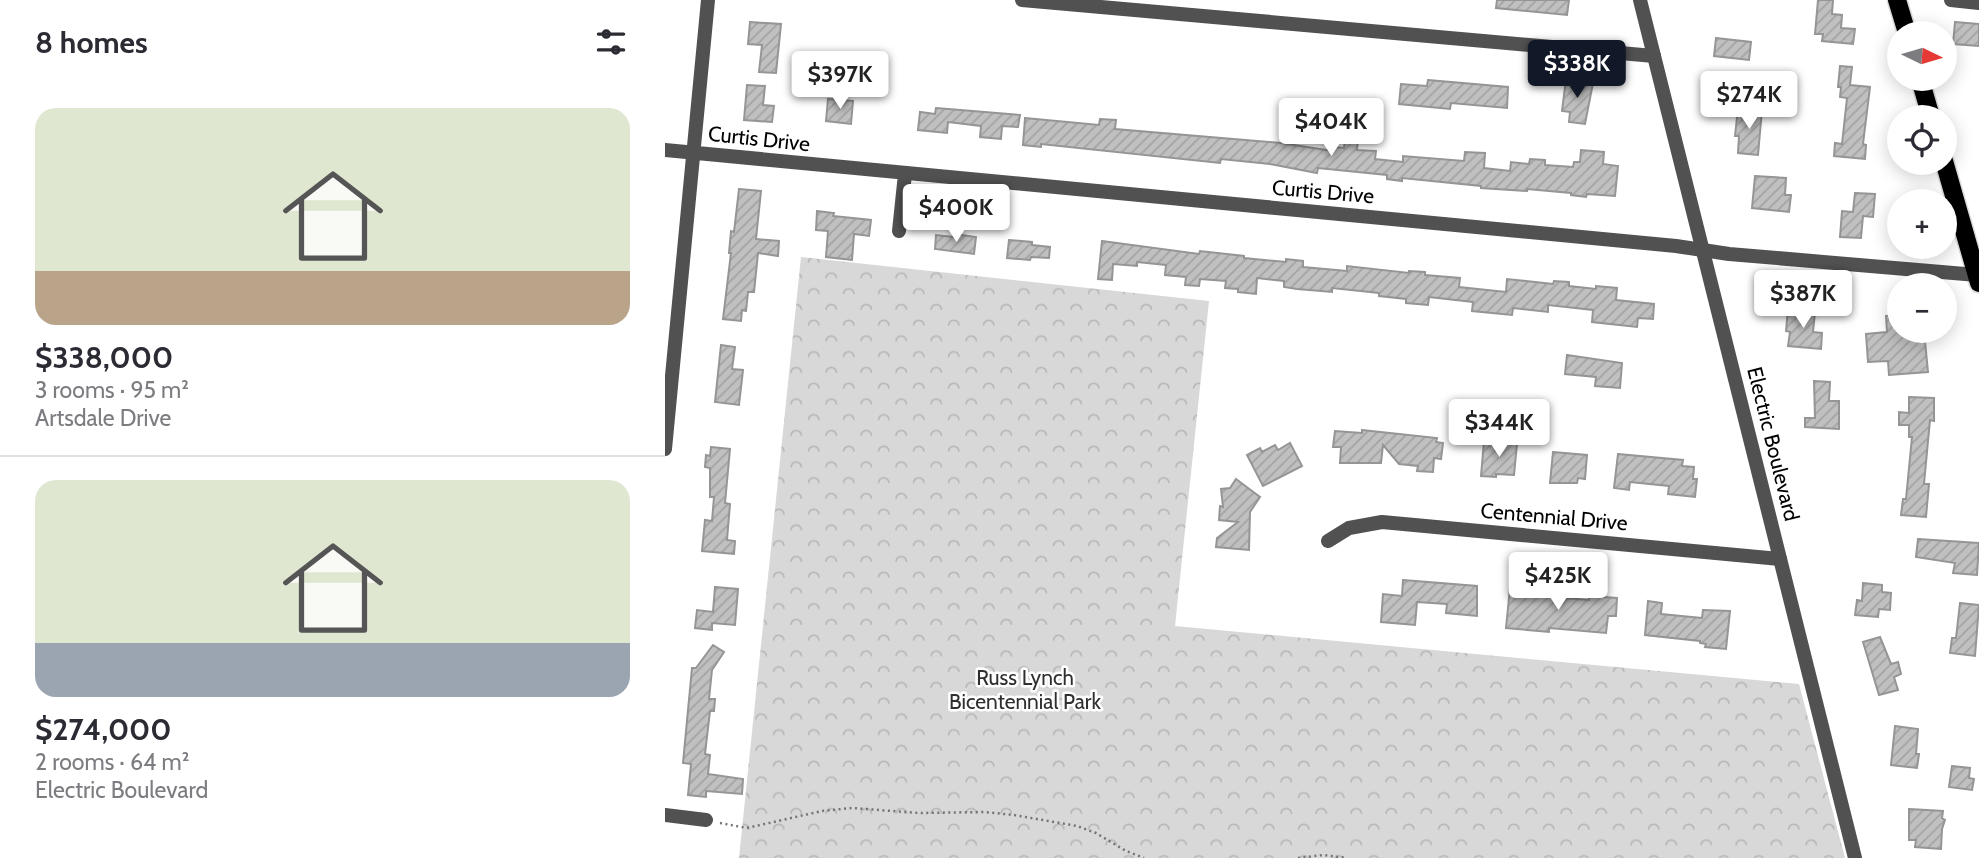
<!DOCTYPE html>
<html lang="en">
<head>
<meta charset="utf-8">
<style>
  body { margin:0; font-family:Cabin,sans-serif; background:#f2f2f3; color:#2b2b33; height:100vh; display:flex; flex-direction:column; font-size:26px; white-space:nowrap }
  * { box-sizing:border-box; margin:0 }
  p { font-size:23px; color:#7c7c81 }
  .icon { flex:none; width:38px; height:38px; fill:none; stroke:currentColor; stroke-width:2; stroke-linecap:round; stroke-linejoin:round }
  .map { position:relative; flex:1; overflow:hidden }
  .side { display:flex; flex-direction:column; background:#fff; width:665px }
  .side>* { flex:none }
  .needle { width:46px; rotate:95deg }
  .buttons { position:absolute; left:1222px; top:21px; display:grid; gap:14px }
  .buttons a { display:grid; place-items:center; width:70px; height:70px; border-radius:50%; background:#fff; box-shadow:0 4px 18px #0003; font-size:35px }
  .price { position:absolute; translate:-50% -60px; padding:0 16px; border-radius:7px; background:#fff; color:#222; font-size:23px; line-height:46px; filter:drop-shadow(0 2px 4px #0008) }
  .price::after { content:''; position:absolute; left:50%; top:42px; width:21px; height:16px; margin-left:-10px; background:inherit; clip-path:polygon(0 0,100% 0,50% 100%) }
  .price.active { background:#111827; color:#fff }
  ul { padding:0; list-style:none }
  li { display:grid; align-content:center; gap:14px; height:371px; padding:0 35px }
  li+li { border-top:2px solid #e1e1e2 }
  li span { display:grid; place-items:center; height:217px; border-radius:21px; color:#555 }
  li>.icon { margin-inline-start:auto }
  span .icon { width:126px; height:126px; fill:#fffc; stroke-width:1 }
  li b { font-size:30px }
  h2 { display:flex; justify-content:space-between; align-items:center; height:84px; padding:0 35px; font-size:30px }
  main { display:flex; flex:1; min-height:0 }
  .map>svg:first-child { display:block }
  .forest { fill:url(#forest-crowns) }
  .building { fill:url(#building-hatch); stroke:#959595; stroke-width:2 }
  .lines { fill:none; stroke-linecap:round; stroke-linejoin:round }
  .primary-casing { stroke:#dbdbdb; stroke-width:21 }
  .path { stroke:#737373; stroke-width:2.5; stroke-dasharray:2 3.5; stroke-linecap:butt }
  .minor { stroke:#515151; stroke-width:14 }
  .tertiary { stroke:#515151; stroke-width:14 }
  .primary { stroke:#000; stroke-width:18 }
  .labels { text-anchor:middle; stroke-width:5; stroke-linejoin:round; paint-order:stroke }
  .street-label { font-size:21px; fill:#000; stroke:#fff }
  .park-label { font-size:21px; fill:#2f2f2f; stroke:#fff }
</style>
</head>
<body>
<main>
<section class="side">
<h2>8 homes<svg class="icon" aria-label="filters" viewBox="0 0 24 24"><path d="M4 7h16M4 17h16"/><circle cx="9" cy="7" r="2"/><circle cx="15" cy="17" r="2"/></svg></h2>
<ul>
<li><span style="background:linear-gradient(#dfe7d0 75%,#b9a48a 0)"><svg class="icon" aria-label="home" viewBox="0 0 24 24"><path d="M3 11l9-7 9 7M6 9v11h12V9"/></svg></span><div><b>$338,000</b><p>3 rooms · 95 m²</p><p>Artsdale Drive</p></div></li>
<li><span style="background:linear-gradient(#dfe7d0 75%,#9aa5b1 0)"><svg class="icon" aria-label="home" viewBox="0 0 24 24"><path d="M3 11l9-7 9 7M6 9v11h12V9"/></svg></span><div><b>$274,000</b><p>2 rooms · 64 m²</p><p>Electric Boulevard</p></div></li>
</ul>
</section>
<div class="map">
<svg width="1314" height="858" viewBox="0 0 1314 858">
  <defs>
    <pattern id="forest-crowns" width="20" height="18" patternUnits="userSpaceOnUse" patternTransform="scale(1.75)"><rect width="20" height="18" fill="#d8d8d8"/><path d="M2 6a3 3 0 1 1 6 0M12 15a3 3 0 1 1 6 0" fill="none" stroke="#b8b8b8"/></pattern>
    <pattern id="building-hatch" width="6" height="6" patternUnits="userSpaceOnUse" patternTransform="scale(1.75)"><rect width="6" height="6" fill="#c0c0c0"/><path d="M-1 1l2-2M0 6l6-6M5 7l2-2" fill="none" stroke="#a3a3a3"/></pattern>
  </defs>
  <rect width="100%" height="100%" fill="#fff"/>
  <path class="forest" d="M 136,257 L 544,301 L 510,626 L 1134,684 L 1180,858 L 74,858 Z"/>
  <path class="building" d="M 832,0 L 904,0 L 902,15 L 831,8 Z
    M 1153,0 L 1168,0 L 1167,14 L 1177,15 L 1176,28 L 1190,29 L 1188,44 L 1157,41 L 1158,34 L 1150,34 Z
    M 85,22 L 116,24 L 111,73 L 94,72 L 97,45 L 83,44 Z
    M 1290,22 L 1314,24 L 1314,46 L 1288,44 Z
    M 1051,38 L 1086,42 L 1084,60 L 1049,56 Z
    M 1175,66 L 1187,67 L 1185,85 L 1205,87 L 1198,144 L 1201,145 L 1200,159 L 1169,156 L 1170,143 L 1177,144 L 1182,98 L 1175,97 L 1176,87 L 1173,87 Z
    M 1073,73 L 1091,74 L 1090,86 L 1072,85 Z
    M 151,75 L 171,77 L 169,93 L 150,91 Z
    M 901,79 L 928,83 L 920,124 L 904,122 L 905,112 L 897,111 Z
    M 763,80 L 843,87 L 842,108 L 786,103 L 785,109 L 734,104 L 736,84 L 762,86 Z
    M 82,85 L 100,86 L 98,105 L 109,106 L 107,122 L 79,120 Z
    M 163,99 L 188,101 L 186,124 L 161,121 Z
    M 271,108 L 355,115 L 353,127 L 337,126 L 336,139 L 315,137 L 316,126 L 283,122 L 282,133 L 253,130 L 255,112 L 270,114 Z
    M 1073,108 L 1097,110 L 1093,155 L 1073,153 L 1074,136 L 1070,136 Z
    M 360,118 L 434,125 L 435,119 L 451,120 L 450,129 L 616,143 L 668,151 L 668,147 L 679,148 L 680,138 L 693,139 L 692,150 L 711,151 L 710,159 L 738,162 L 738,156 L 799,161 L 800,152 L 820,153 L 819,168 L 845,171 L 846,162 L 864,164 L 865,159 L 880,160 L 880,165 L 908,167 L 909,162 L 915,162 L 916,150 L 939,152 L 938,164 L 953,166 L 950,196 L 922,194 L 921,197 L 906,195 L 906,193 L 862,189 L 862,191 L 816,188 L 816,186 L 737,178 L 737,181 L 722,179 L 722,175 L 653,168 L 652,173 L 605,164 L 556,159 L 555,163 L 376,144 L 376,147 L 358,145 Z
    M 1090,176 L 1121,178 L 1120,195 L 1126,195 L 1124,212 L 1087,208 Z
    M 74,189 L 96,191 L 91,239 L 114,241 L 113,256 L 93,253 L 89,292 L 83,292 L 81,311 L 77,310 L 76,321 L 58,319 L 66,253 L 64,253 L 66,231 L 69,232 Z
    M 1190,193 L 1210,194 L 1208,217 L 1198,216 L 1196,238 L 1175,237 L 1177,211 L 1188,212 Z
    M 152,211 L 169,213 L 168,216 L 206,220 L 204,236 L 189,234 L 187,260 L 161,257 L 163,231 L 151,230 Z
    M 290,234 L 311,237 L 309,254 L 270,249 L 271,235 L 289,237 Z
    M 344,240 L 367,242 L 367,245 L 385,247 L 384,258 L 366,257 L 365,260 L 342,258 Z
    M 437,241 L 534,254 L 535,251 L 579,256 L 579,258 L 621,262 L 621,259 L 638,261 L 638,267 L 682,271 L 682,266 L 744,273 L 744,271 L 760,272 L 760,275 L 795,278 L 794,287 L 841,292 L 842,279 L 888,284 L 889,281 L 904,282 L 904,286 L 931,289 L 931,286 L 952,288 L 951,300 L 989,304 L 988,319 L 973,318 L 972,327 L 927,322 L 928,310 L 883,305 L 883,312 L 848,308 L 847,315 L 807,311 L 808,302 L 764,297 L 763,305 L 741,303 L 741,299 L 714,296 L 714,293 L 667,288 L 667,292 L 632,289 L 619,287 L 619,281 L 592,278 L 591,294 L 573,292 L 573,289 L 560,288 L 561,281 L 535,279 L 534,286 L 520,285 L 521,277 L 500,275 L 501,265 L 472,262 L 472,266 L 448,264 L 447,280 L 433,279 Z
    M 1123,309 L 1150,312 L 1148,332 L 1157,333 L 1156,349 L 1123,346 L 1125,332 L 1121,331 Z
    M 1234,315 L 1234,331 L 1259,331 L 1263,372 L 1224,375 L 1223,361 L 1203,362 L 1201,334 L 1222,332 L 1221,316 Z
    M 56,345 L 70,347 L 67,369 L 78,370 L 74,405 L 50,402 Z
    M 902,355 L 957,363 L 955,388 L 930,386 L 931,377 L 900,374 Z
    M 1149,381 L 1165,382 L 1164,401 L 1174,401 L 1174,429 L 1140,427 L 1140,418 L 1150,418 Z
    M 1244,397 L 1269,398 L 1269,421 L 1265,420 L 1259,484 L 1264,484 L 1261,517 L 1236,515 L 1238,499 L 1241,499 L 1247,437 L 1244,437 L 1244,425 L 1234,425 L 1234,412 L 1244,413 Z
    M 697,430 L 772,438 L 771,442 L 778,443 L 776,459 L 769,458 L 768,472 L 752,471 L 753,466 L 734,464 L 718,445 L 716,463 L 675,463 L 676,447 L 668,447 L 670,431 L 697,433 Z
    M 819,441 L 852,444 L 849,475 L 831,474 L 831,477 L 816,476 Z
    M 625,443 L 637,466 L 598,486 L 582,455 L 595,448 L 597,452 L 610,445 L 613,450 Z
    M 46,447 L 65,449 L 60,503 L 65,504 L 62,540 L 70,541 L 69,554 L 37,551 L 40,520 L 47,521 L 49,497 L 45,497 L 45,468 L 40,467 L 41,455 L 45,456 Z
    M 888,452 L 922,455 L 920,479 L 913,478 L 912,483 L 885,483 Z
    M 953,454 L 1018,460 L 1017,466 L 1029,467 L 1028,479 L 1032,479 L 1030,497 L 1003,494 L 1004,486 L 965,482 L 964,490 L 949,488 Z
    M 571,479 L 595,497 L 585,512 L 584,550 L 551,547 L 552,538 L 573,522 L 554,520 L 555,506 L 558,507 L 556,489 L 565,488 Z
    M 1253,539 L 1314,543 L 1312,575 L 1288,573 L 1290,563 L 1251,557 Z
    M 738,580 L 812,586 L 812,616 L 781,613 L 782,604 L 752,602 L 750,625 L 716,622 L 718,594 L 737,596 Z
    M 1198,583 L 1217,585 L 1217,592 L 1226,593 L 1225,610 L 1214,609 L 1213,617 L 1190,615 L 1192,600 L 1197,601 Z
    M 50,587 L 73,589 L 70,625 L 47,623 L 47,630 L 30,628 L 32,610 L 48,612 Z
    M 845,588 L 888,594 L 887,597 L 924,600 L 924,596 L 952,598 L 951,616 L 943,616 L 941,633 L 884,628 L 884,632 L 841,628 Z
    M 983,601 L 997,603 L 996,614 L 1037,618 L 1038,610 L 1065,611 L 1061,649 L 1040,647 L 1041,644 L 1035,643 L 1035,641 L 980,635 Z
    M 1295,603 L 1314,605 L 1310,656 L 1285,653 L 1287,638 L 1291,638 Z
    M 1215,637 L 1226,664 L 1233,662 L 1236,674 L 1229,677 L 1233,690 L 1214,695 L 1198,642 Z
    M 48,645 L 59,652 L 47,670 L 44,699 L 50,699 L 49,711 L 45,711 L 40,754 L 45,755 L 43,774 L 78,779 L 77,794 L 41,791 L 41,797 L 23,795 L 26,764 L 18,763 L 27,668 L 31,668 Z
    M 1230,726 L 1253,729 L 1251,754 L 1254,754 L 1252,768 L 1226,765 Z
    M 1287,766 L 1305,768 L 1304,778 L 1309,779 L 1307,790 L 1284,787 Z
    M 1244,809 L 1278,811 L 1277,818 L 1280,820 L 1277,829 L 1276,849 L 1250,847 L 1251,840 L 1244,840 Z"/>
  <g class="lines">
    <defs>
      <path id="primary" d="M 1232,0 L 1242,33
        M 1255,79 L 1266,117
        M 1279,161 L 1314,283"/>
    </defs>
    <use href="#primary" class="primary-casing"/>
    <path class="path" d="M 55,823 L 82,828 L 157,811 L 187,808 L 254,813 L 320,812 L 349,815 L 412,826 L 431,833 L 461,851 L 479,858
      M 633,858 L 658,855 L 682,858"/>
    <path class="minor" d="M 357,0 L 989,56
      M 1286,0 L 1314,3
      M 0,150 L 1011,246 L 1064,254 L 1312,275
      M 234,231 L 240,174
      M 0,449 L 43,0
      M 663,541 L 684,528 L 717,522 L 1115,559
      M 0,815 L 41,820"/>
    <path class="tertiary" d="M 975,0 L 1190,858"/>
    <use href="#primary" class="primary"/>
  </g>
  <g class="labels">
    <g class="street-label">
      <text transform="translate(94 139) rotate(6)" y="7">Curtis Drive</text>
      <text transform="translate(658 192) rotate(5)" y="7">Curtis Drive</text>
      <text transform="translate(1108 444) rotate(76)" y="7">Electric Boulevard</text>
      <text transform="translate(889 517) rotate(5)" y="7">Centennial Drive</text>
    </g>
    <g class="park-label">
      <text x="360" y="685">Russ Lynch<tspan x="360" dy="24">Bicentennial Park</tspan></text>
    </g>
  </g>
</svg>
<div class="buttons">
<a><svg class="needle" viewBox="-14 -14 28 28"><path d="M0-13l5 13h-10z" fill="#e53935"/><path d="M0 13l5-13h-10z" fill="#7c7c81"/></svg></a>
<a><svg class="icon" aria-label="locate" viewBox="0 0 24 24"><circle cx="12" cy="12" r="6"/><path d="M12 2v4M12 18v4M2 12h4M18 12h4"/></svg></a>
<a>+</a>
<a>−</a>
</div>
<b class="price active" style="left:912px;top:100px">$338K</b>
<b class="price" style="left:175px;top:111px">$397K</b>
<b class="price" style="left:1084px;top:131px">$274K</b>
<b class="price" style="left:666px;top:158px">$404K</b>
<b class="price" style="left:291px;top:244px">$400K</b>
<b class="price" style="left:1138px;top:330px">$387K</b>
<b class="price" style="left:834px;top:459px">$344K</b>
<b class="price" style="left:893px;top:612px">$425K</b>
</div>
</main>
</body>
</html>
